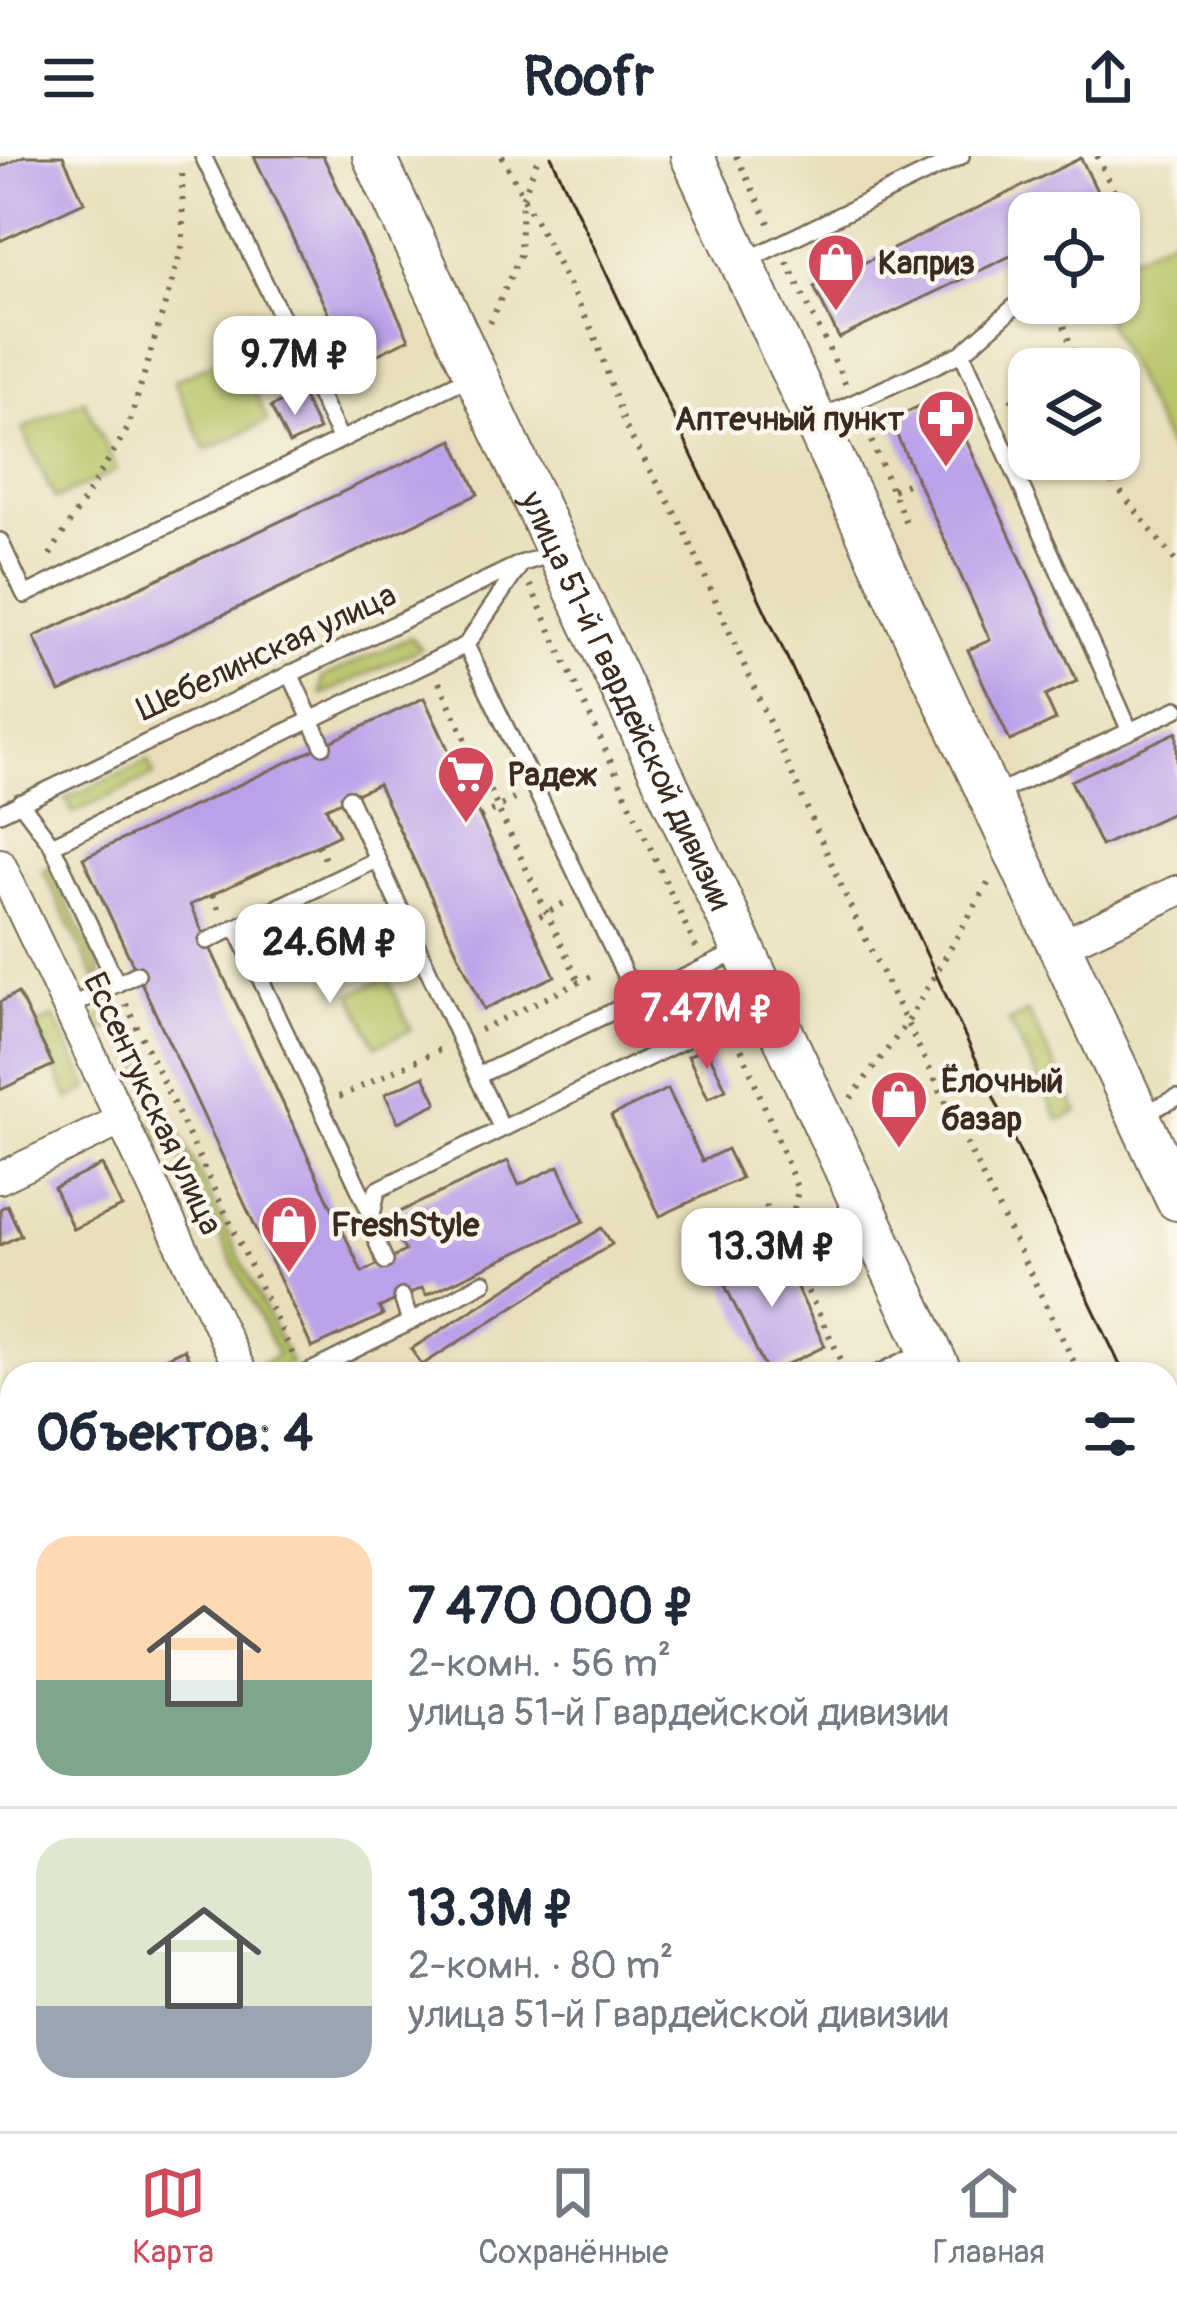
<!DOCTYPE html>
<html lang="ru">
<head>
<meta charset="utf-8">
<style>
  body { margin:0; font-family:Pangolin,sans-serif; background:#f6f6f7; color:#1f2937; height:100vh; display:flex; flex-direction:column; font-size:45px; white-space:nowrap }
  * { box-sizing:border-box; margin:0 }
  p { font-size:39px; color:#747a83 }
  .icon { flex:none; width:66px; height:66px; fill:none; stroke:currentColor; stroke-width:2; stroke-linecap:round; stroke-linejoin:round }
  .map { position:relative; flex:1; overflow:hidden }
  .details { position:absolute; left:0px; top:1206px; width:1179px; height:771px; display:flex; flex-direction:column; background:#fff; border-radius:36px 36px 0 0; box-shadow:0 3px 9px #0004 }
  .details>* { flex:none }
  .tools { position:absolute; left:1008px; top:36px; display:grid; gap:24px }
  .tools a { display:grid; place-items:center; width:132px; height:132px; border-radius:24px; background:#fff; box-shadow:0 3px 9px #0004; font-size:60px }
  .price { position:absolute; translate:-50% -102px; padding:0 27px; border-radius:24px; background:#fff; color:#222; font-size:39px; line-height:78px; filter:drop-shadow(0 3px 6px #0008) }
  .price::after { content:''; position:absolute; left:50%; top:72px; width:36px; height:27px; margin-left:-18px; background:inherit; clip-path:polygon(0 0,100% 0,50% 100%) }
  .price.active { background:#d1495b; color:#fff }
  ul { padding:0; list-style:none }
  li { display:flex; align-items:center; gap:36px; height:300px; padding:0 36px }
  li+li { border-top:3px solid #e0e1e3 }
  li span { display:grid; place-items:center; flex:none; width:336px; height:240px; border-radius:36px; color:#555 }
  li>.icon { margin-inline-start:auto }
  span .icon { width:144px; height:144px; fill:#fffc; stroke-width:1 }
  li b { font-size:51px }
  h2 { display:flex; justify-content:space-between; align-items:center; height:144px; padding:0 36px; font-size:51px }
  header { display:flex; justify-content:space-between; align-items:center; height:156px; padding:0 36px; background:#fff; font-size:54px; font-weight:700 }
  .tabs { display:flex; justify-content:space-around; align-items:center; height:168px; border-top:3px solid #e0e1e3; background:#fff; font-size:33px; color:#747a83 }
  .tabs a { display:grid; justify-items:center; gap:6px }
  .tabs .active { color:#d1495b }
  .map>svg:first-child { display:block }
  .green { fill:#b8c567; stroke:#7a7842; stroke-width:3 }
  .building { fill:#bba1e9 }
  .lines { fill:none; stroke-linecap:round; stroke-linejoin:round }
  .service-casing { stroke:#786955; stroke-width:20 }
  .minor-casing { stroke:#786955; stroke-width:34 }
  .secondary-casing { stroke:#786955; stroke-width:46 }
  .path { stroke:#786955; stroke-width:6; stroke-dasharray:3 9; stroke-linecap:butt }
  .service { stroke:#fff; stroke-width:15 }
  .minor { stroke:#fff; stroke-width:30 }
  .secondary { stroke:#fff; stroke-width:42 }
  .tram { stroke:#3b2a1e; stroke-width:3 }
  .labels { text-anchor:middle; stroke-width:9; stroke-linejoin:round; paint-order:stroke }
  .poi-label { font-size:33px; font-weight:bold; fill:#3b2a1e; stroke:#fbf7ec; text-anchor:start }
  .street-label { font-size:33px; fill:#3b2a1e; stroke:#fbf7ec }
</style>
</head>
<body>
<header><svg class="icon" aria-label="menu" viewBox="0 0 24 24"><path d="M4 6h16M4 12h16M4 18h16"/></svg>Roofr<svg class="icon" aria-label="share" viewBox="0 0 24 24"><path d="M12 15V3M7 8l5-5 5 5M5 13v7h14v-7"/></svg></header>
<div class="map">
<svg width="1177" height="1975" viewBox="0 0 1177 1975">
  <rect width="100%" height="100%" fill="#fbf7ec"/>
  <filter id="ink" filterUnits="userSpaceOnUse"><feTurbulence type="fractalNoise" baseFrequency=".00833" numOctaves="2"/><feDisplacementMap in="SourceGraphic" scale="24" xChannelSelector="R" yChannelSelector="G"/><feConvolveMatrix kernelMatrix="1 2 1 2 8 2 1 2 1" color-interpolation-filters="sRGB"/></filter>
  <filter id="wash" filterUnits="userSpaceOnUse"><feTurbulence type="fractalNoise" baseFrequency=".004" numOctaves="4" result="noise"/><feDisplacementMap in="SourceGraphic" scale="48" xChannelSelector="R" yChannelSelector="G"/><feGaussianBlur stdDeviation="2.7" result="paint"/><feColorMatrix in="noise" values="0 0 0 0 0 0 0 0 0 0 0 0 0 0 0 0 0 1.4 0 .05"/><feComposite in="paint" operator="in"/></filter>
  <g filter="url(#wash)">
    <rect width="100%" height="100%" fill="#e8dfba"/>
    <path class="green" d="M 1176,79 L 1177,82 L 1177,310 L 1098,147 L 1119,147 L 1119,107 Z
      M 236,196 L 268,265 L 206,294 L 174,225 Z
      M 84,244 L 117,314 L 55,343 L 22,273 Z
      M 411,481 L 421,492 L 321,539 L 322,522 Z
      M 148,605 L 154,619 L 73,657 L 66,643 Z
      M 50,711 L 102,819 L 95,822 L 43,714 Z
      M 387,821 L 411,874 L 376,890 L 352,838 Z
      M 118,851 L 291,1207 L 269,1218 L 259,1209 L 278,1199 L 170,978 L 153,986 L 147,973 L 164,964 L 117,868 L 99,875 L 94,863 Z
      M 1028,856 L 1078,956 L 1059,964 L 1009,866 Z
      M 54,861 L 89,932 L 69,943 L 35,871 Z"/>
    <g id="blocks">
      <path class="building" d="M 24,0 L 63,0 L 84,46 L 0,85 L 0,11 Z
        M 254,0 L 323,0 L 409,183 L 353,210 Z
        M 1081,2 L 1106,54 L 1029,57 L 1029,91 L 839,182 L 814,131 Z
        M 301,237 L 319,274 L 289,288 L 271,251 Z
        M 945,238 L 1077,525 L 1045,540 L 1056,564 L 1010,585 L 968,494 L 990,484 L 890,264 Z
        M 453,284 L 478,338 L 60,536 L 34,481 Z
        M 424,542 L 555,820 L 484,853 L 378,628 L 326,652 L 339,679 L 190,749 L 362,1116 L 405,1095 L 389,1061 L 508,1005 L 519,1029 L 559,1010 L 584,1065 L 426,1139 L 422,1132 L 402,1141 L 379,1152 L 383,1159 L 312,1192 L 83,702 Z
        M 1177,576 L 1177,655 L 1101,690 L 1071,625 Z
        M 18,837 L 53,909 L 0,934 L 0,846 Z
        M 706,891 L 726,933 L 708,942 L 688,900 Z
        M 424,920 L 437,947 L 398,966 L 385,938 Z
        M 668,933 L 702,1005 L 727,993 L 741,1022 L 660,1060 L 611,960 Z
        M 102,1009 L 122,1051 L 73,1073 L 54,1032 Z
        M 7,1049 L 21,1079 L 0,1089 L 0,1053 Z
        M 602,1072 L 612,1088 L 422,1209 L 411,1193 Z
        M 777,1090 L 825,1190 L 768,1218 L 719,1117 Z
        M 184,1193 L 196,1218 L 131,1218 Z
        M 12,1264 L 12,1317 L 0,1323 L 0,1269 Z
        M 0,1613 L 12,1638 L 12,1647 L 0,1653 Z
        M 1167,1816 L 1177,1837 L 1177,1968 L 1172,1970 L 1167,1960 Z
        M 12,1933 L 12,1965 L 39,1965 L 43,1975 L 0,1975 L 0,1939 Z
        M 275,1965 L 355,1965 L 360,1975 L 280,1975 Z
        M 648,1965 L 714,1965 L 719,1975 L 653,1975 Z
        M 1064,1965 L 1071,1965 L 1076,1975 L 1043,1975 Z"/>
    </g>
  </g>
  <g filter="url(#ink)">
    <use href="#blocks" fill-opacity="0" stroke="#786955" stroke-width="3"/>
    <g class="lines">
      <defs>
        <path id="service" d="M 203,0 L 341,284
          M 745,105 L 961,0
          M 962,197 L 1029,138
          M 818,263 L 962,197 L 1130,575
          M 0,385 L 25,439 L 475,218
          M 519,411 L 466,489 L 637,844 L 743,793
          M 290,517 L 323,590
          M 993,639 L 1177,553
          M 349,642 L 477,920 L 637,844
          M 20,646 L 52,689 L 117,828
          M 0,657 L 520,408 L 558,396
          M 52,689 L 466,489
          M 236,771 L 370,1056
          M 207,785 L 374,705
          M 68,851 L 137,818
          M 477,920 L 502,973
          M 1142,958 L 1177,942
          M 385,1105 L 370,1070 L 377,1034 L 764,845
          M 410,1166 L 484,1126
          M 305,1218 L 410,1166 L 402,1141
          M 877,1218 L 928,1193
          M 1167,1471 L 1177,1484
          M 748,1965 L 753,1975
          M 1015,1965 L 1019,1975
          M 1144,1965 L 1150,1975
          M 892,1975 L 914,1965"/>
        <path id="minor" d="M 0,708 L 242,1218
          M 1060,790 L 1177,735
          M 0,1022 L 122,964
          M 0,1362 L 12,1356
          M 0,1698 L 12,1692
          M 597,1965 L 602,1975
          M 167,1975 L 188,1965"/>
        <g id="secondary">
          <path id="s1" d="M 374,0 L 941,1218"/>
          <path d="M 692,0 L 1177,1043"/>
          <path d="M 1167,1696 L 1177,1717"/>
        </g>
      </defs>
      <use href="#service" class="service-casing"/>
      <use href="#minor" class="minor-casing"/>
      <use href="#secondary" class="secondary-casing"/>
      <path class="path" d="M 502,0 L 594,178 L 626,272 L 685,375 L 859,770 L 1080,1218
        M 736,0 L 769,67
        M 1097,0 L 1122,52 L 1117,57
        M 787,106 L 846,229
        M 1057,147 L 1078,213
        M 490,167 L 520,99 L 522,43 L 539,0
        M 1010,242 L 1029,261
        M 862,263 L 906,367
        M 1082,303 L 1113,328
        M 1107,303 L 1116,330 L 1177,407
        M 893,334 L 917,324
        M 50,399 L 128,272 L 183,88 L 182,10
        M 530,429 L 697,794
        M 439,526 L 579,826
        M 480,661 L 514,643
        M 318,689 L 327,707
        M 212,739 L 221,757
        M 529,766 L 568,745
        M 126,848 L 293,1199
        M 480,874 L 598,817
        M 737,882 L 798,1034 L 786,1090
        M 339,941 L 441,893
        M 851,942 L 907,867 L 989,726
        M 766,1049 L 848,1218
        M 1167,1380 L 1177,1398
        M 1167,1413 L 1177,1397
        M 1167,1789 L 1177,1810
        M 715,1967 L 718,1965"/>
      <use href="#service" class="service"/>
      <use href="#minor" class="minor"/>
      <use href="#secondary" class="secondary"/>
      <path class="tram" d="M 551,0 L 1124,1218
        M 1167,1270 L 1177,1291
        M 1167,1308 L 1177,1330"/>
    </g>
  </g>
  <defs>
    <symbol id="shop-pin" viewBox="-11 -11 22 30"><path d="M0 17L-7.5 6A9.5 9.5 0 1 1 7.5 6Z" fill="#d1495b" stroke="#fbf7ec"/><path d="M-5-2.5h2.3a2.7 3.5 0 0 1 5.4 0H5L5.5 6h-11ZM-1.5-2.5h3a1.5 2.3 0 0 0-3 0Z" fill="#fff"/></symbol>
    <symbol id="pharmacy-pin" viewBox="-11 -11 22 30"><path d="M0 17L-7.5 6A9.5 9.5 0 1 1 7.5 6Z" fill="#d1495b" stroke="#fbf7ec"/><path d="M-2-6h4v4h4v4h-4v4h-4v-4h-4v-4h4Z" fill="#fff"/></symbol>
    <symbol id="supermarket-pin" viewBox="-11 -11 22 30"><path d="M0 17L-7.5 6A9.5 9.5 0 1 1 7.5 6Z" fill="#d1495b" stroke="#fbf7ec"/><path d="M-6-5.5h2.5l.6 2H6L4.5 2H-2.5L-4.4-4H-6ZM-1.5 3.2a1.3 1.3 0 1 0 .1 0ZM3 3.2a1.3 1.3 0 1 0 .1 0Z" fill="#fff"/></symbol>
  </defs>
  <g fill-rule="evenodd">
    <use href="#shop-pin" x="803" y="73" width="66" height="90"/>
    <use href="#pharmacy-pin" x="913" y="229" width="66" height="90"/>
    <use href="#supermarket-pin" x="433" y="585" width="66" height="90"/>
    <use href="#shop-pin" x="866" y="910" width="66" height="90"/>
    <use href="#shop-pin" x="256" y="1035" width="66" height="90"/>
  </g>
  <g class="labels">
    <g class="poi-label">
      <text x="878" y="118">Каприз</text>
      <text x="904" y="274" text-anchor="end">Аптечный пункт</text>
      <text x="508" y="630">Радеж</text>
      <text x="941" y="936">Ёлочный<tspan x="941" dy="38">базар</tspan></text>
      <text x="331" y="1080">FreshStyle</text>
    </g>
    <g class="street-label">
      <text transform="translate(266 495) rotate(-25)" y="12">Шебелинская улица</text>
      <text dy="12" stroke="none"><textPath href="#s1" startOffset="600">улица 51-й Гвардейской дивизии</textPath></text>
      <text transform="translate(154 947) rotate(65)" y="12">Ессентукская улица</text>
    </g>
  </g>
</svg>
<div class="tools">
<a><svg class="icon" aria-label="locate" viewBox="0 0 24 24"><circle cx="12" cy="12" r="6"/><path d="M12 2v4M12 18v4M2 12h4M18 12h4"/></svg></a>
<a><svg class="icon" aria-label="layers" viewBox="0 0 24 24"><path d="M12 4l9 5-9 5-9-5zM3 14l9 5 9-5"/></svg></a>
</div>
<b class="price" style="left:295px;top:262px">9.7M ₽</b>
<b class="price" style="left:330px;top:850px">24.6M ₽</b>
<b class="price active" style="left:707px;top:916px">7.47M ₽</b>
<b class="price" style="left:772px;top:1154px">13.3M ₽</b>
<section class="details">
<h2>Объектов: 4<svg class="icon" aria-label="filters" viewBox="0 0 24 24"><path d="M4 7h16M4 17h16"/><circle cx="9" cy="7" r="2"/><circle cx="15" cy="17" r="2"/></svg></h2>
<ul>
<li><span style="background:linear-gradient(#ffd9b3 60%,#7fa58c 0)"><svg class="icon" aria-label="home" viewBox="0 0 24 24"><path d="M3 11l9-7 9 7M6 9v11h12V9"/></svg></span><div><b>7 470 000 ₽</b><p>2-комн. · 56 m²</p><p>улица 51-й Гвардейской дивизии</p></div></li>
<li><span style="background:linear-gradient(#dfe7d0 70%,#9aa5b1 0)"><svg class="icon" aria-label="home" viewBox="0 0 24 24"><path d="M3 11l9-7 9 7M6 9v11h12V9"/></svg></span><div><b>13.3M ₽</b><p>2-комн. · 80 m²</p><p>улица 51-й Гвардейской дивизии</p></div></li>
</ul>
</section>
</div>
<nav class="tabs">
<a class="active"><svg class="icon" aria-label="map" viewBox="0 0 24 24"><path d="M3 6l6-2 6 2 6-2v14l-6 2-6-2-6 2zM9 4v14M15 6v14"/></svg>Карта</a>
<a><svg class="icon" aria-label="saved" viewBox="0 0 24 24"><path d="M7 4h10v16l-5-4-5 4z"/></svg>Сохранённые</a>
<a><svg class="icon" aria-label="home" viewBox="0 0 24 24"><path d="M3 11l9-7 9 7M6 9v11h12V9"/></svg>Главная</a>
</nav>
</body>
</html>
